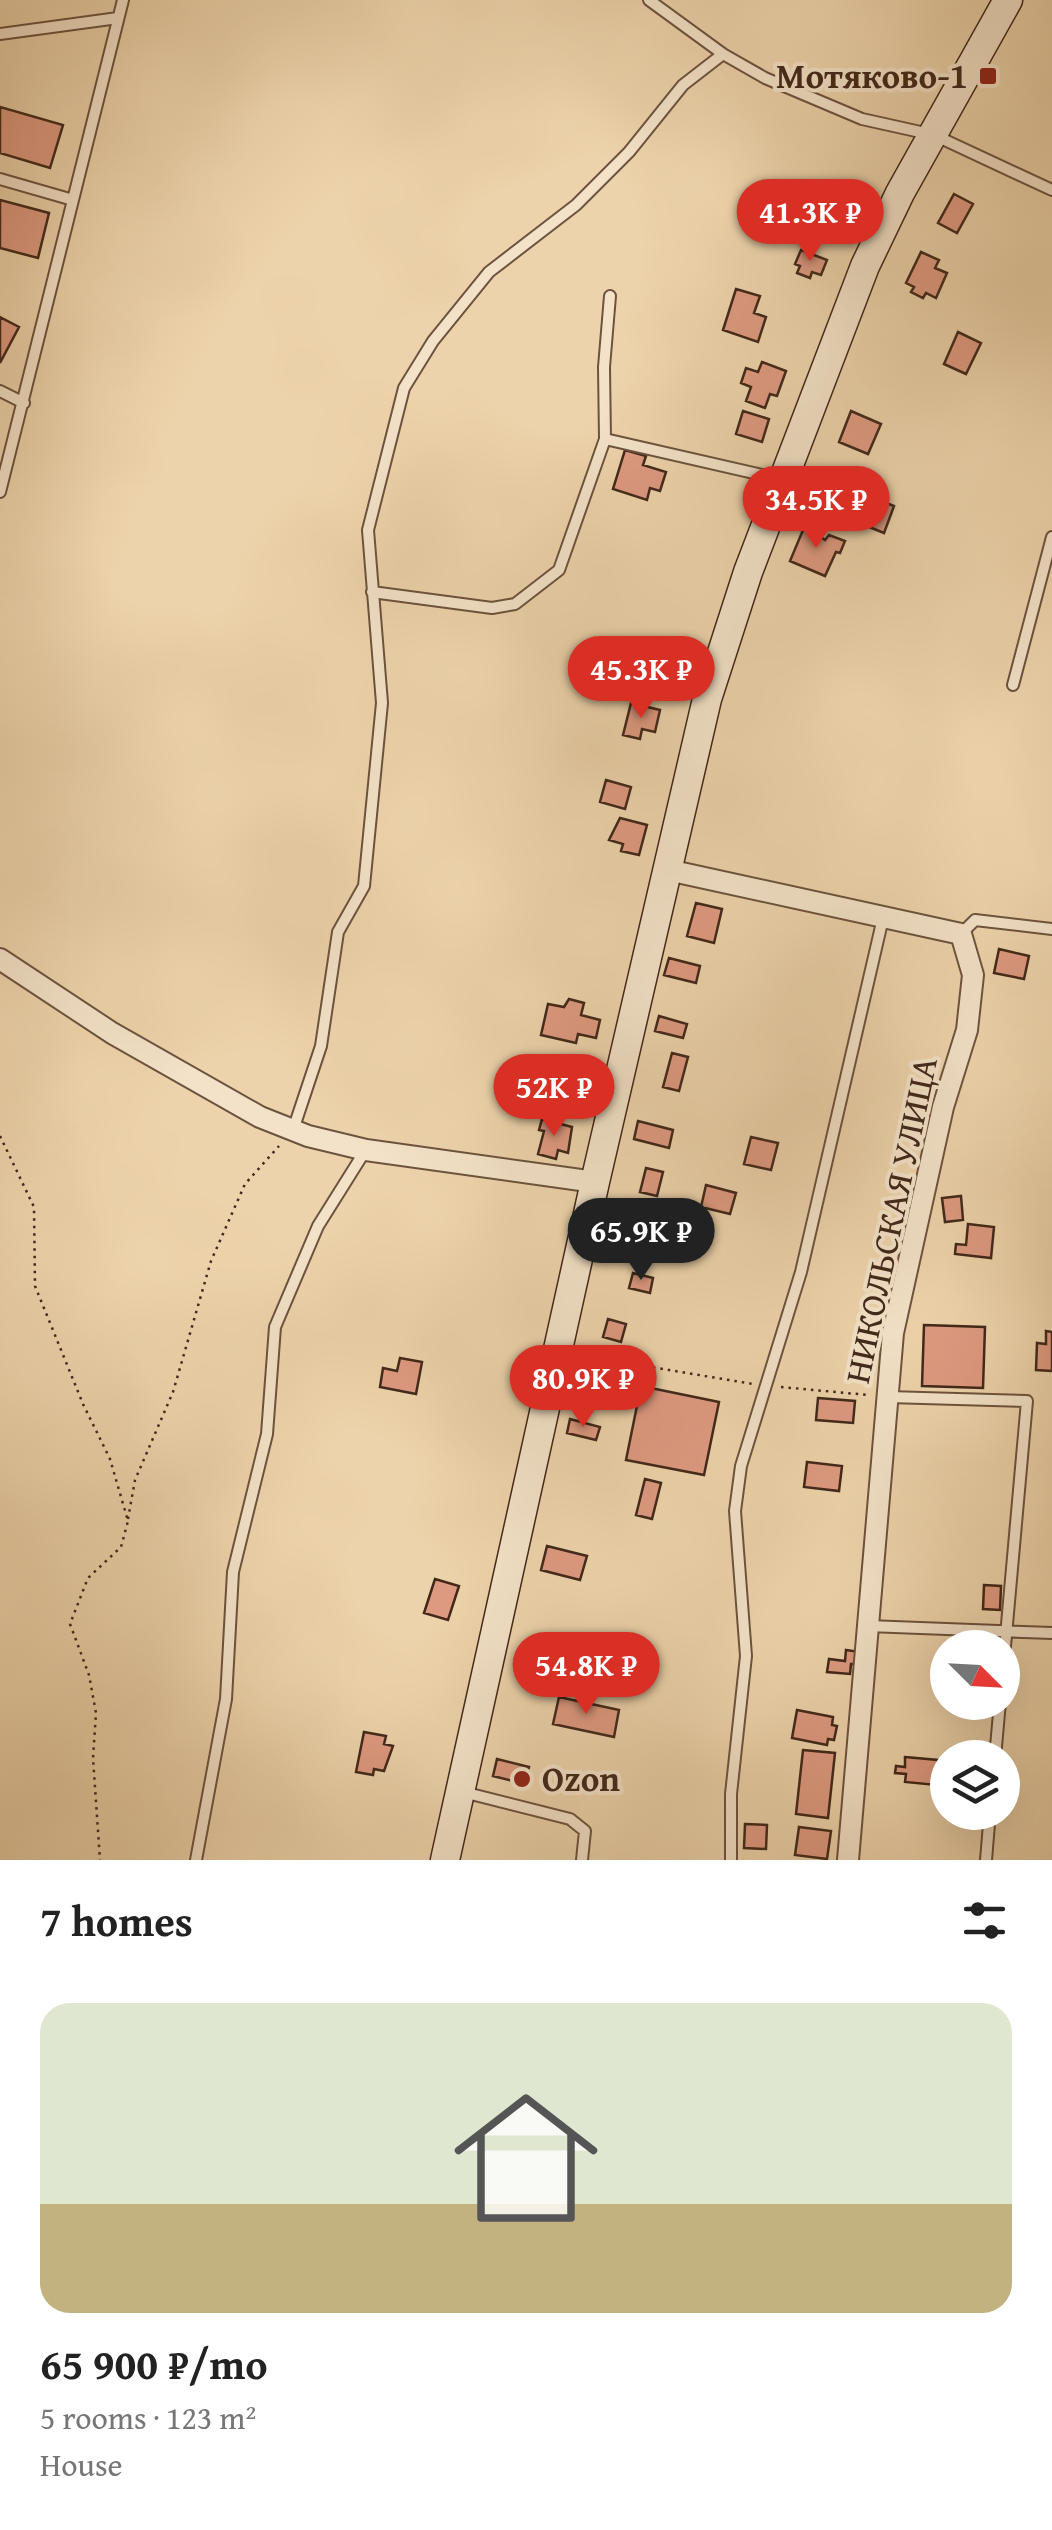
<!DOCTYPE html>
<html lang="en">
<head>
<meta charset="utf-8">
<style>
  body { margin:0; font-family:"Gentium Book Plus",serif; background:#f2f2f2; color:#222; height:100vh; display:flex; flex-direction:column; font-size:38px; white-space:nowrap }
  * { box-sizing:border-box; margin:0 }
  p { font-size:32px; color:#767676 }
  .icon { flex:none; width:55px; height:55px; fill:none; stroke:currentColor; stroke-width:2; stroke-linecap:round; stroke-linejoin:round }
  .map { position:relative; height:1860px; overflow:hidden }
  .sheet { display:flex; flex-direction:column; background:#fff; flex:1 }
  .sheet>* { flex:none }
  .needle { width:65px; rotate:114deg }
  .fabs { position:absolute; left:930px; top:1630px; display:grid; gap:20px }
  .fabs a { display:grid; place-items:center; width:90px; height:90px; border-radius:50%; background:#fff; box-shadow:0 10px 40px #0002; font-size:50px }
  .price { position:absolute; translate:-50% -85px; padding:0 22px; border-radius:35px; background:#d93025; color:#fff; font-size:32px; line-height:65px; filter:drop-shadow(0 2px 5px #0008) }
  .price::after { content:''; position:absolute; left:50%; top:60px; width:30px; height:22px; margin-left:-15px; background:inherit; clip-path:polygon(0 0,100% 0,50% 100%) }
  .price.current { background:#222; color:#fff }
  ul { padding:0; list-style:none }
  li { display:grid; align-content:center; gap:20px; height:530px; padding:0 40px }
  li+li { border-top:2px solid #e0e0e0 }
  li span { display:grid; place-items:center; height:310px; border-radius:30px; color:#555 }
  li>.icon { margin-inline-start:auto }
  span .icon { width:180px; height:180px; fill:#fffc; stroke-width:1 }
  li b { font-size:42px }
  h2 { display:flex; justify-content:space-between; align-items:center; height:120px; padding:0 40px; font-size:42px }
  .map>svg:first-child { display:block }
  .building { fill:#de9a81; stroke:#41281a; stroke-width:2.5 }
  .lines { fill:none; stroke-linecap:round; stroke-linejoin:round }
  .service-casing { stroke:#6c533e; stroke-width:14 }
  .minor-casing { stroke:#6c533e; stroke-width:24 }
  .secondary-casing { stroke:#41281a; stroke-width:31 }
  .path { stroke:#41281a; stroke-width:2.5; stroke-dasharray:2.5 5; stroke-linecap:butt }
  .service { stroke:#f3e2c8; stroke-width:10 }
  .minor { stroke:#f3e2c8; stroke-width:20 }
  .secondary { stroke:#f3e2c8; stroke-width:28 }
  .poi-dot { fill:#8f2418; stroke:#f3e2c8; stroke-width:4 }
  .labels { text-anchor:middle; stroke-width:8; stroke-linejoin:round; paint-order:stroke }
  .poi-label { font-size:35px; font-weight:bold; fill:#41281a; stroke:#f3e2c8; text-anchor:end }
  .street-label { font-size:35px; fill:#41281a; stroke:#f3e2c8 }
</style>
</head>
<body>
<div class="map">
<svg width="1052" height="1860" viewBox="0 0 1052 1860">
  <rect width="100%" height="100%" fill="#edd3ab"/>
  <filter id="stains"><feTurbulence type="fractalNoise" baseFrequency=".002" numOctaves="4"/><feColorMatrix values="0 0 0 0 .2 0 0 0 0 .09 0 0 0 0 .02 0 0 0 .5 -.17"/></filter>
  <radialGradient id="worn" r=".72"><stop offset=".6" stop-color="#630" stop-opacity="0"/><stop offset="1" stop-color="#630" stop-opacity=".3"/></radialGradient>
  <path class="building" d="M 0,107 L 63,125 L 50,168 L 0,153 Z
    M 954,194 L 973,204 L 957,233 L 938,223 Z
    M 0,200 L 49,213 L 38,258 L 0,248 Z
    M 801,250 L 827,260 L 821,275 L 812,272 L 810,278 L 797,273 L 800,266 L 795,264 Z
    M 921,252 L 939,260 L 935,268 L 947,273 L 936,298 L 926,293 L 923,298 L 911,292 L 914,287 L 906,283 Z
    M 736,289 L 760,296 L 754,313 L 766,317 L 758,342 L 723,330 Z
    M 0,317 L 19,327 L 0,363 Z
    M 958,332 L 981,343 L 966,374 L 944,364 Z
    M 762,362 L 786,371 L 777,396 L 770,394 L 765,408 L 746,401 L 751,387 L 741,383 L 746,368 L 758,372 Z
    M 743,411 L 769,419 L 762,442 L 736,434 Z
    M 851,411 L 881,424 L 868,454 L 839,442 Z
    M 625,450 L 646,456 L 643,465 L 666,472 L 660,491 L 650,488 L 647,500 L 613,489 Z
    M 868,496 L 894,506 L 884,533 L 857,522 Z
    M 808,528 L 825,540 L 829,535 L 845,541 L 840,553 L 836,552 L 825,576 L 790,561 L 803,530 Z
    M 631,703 L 660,710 L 655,732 L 642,729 L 640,739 L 623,735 Z
    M 606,780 L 631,787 L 625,809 L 600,802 Z
    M 620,818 L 647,825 L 639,855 L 621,851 L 623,844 L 609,840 Z
    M 696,903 L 722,909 L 714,943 L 687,936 Z
    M 999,949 L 1029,956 L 1024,979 L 994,973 Z
    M 669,958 L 700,966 L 696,983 L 664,975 Z
    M 569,999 L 584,1003 L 581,1015 L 600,1020 L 596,1038 L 578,1034 L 576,1043 L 541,1035 L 548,1004 L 564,1007 Z
    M 659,1016 L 687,1024 L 683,1038 L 655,1031 Z
    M 672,1053 L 688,1057 L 679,1091 L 663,1087 Z
    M 542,1119 L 572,1127 L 568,1153 L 558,1150 L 556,1159 L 538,1154 L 544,1131 L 539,1130 Z
    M 638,1121 L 673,1130 L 669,1148 L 634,1139 Z
    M 751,1137 L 778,1143 L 771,1170 L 744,1164 Z
    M 646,1168 L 663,1172 L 657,1196 L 640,1192 Z
    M 706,1185 L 736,1193 L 730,1214 L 701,1207 Z
    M 961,1196 L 963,1220 L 945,1222 L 942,1198 Z
    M 615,1209 L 656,1220 L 650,1242 L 609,1231 Z
    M 968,1224 L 994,1227 L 991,1258 L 955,1254 L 956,1244 L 966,1245 Z
    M 633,1273 L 653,1278 L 650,1293 L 629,1288 Z
    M 608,1319 L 626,1324 L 621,1342 L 603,1337 Z
    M 924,1325 L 985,1327 L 983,1388 L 922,1386 Z
    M 1046,1331 L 1052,1332 L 1052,1371 L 1036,1370 L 1037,1343 L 1046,1344 Z
    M 400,1358 L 422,1362 L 416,1394 L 380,1387 L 383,1368 L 397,1371 Z
    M 579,1364 L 610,1372 L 606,1389 L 575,1380 Z
    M 641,1386 L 719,1402 L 704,1475 L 626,1460 Z
    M 818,1398 L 855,1401 L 853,1423 L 816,1420 Z
    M 570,1419 L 600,1427 L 596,1440 L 567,1433 Z
    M 807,1462 L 842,1466 L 839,1491 L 804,1487 Z
    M 645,1479 L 661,1483 L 652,1519 L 636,1515 Z
    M 547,1546 L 587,1556 L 580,1580 L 541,1570 Z
    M 435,1579 L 459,1586 L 448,1620 L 424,1613 Z
    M 984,1585 L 1001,1586 L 1000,1610 L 983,1609 Z
    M 846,1650 L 860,1652 L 859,1664 L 851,1664 L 850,1674 L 827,1672 L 829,1659 L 845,1661 Z
    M 559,1697 L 619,1710 L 614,1737 L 553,1724 Z
    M 797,1710 L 833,1717 L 832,1725 L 837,1726 L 834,1740 L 828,1739 L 827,1745 L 792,1738 Z
    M 364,1732 L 386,1736 L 384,1744 L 393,1746 L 384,1771 L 374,1769 L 373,1775 L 356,1772 Z
    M 803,1750 L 835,1753 L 828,1818 L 796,1814 Z
    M 905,1757 L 938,1760 L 936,1785 L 905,1782 L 906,1774 L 895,1773 L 896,1766 L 905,1767 Z
    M 497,1759 L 529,1767 L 525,1784 L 493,1776 Z
    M 745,1824 L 767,1825 L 766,1849 L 744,1848 Z
    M 799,1827 L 831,1831 L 827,1859 L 795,1855 Z"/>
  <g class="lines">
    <defs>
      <path id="service" d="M 649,0 L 723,54 L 765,78 L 862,119 L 934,135 L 1052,190
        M 0,34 L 118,18
        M 0,179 L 73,200
        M 0,391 L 24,403
        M 605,439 L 780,479
        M 0,492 L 123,0
        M 372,592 L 492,608 L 515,604 L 559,570 L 605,439 L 604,367 L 610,296
        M 1013,685 L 1052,537
        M 961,934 L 975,920 L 1052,929
        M 293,1130 L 321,1046 L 338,932 L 364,886 L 382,703 L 368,530 L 404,388 L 433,341 L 489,272 L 576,205 L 629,152 L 683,85 L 723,54
        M 888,1397 L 1027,1401 L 1002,1680
        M 868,1626 L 1052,1633
        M 995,1758 L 1000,1702
        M 463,1792 L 570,1819 L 585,1831 L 582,1860
        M 196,1860 L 226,1699 L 233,1572 L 267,1434 L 275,1327 L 318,1226 L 365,1151
        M 731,1860 L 731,1794 L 746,1656 L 735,1511 L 741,1466 L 801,1272 L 883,918
        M 986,1860 L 990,1812"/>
      <path id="minor" d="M 668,870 L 961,934 L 973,975 L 967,1030 L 943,1107 L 893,1333 L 848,1860
        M 0,959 L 112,1033 L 260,1117 L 308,1136 L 366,1150 L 595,1182"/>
      <path id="secondary" d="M 445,1860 L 595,1182 L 707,699 L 748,572 L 865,266 L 900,193 L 1008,0"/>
    </defs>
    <use href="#service" class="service-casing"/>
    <use href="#minor" class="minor-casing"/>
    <use href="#secondary" class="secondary-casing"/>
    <path class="path" d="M 0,1136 L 34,1207 L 35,1286 L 83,1404 L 110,1459 L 128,1521 L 121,1547 L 88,1578 L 70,1624 L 89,1675 L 96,1713 L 93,1758 L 100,1860
      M 579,1355 L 753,1384
      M 781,1387 L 868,1395
      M 128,1519 L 135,1480 L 173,1392 L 211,1261 L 245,1184 L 279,1146"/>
    <use href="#service" class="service"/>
    <use href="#minor" class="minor"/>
    <use href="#secondary" class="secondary"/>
  </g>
  <g class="poi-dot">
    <rect x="978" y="66" width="20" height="20" rx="5"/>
    <circle cx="522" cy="1779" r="10"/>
  </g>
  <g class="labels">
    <g class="poi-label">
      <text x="968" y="88">Мотяково-1</text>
      <text x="542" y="1791" text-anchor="start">Ozon</text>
    </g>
    <g class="street-label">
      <text transform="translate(891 1220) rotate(-78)" y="12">НИКОЛЬСКАЯ УЛИЦА</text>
    </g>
  </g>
  <rect width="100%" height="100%" filter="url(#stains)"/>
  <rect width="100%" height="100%" fill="url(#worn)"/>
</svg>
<div class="fabs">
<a><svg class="needle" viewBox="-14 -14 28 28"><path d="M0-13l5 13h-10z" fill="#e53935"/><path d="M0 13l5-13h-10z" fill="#767676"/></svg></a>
<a><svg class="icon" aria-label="layers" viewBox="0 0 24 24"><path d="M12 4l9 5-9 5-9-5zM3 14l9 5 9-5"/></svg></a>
</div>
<b class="price" style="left:810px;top:264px">41.3K ₽</b>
<b class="price" style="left:816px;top:551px">34.5K ₽</b>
<b class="price" style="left:641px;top:721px">45.3K ₽</b>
<b class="price" style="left:554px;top:1139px">52K ₽</b>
<b class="price current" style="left:641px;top:1283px">65.9K ₽</b>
<b class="price" style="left:583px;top:1430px">80.9K ₽</b>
<b class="price" style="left:586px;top:1717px">54.8K ₽</b>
</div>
<section class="sheet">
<h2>7 homes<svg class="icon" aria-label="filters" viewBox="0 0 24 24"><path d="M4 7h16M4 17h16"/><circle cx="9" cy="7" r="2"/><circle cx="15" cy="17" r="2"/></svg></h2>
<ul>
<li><span style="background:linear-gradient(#dfe7d0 65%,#c2b280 0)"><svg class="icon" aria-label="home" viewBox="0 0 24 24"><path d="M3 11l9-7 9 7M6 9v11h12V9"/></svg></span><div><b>65 900 ₽/mo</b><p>5 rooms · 123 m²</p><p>House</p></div></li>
</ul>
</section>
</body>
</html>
